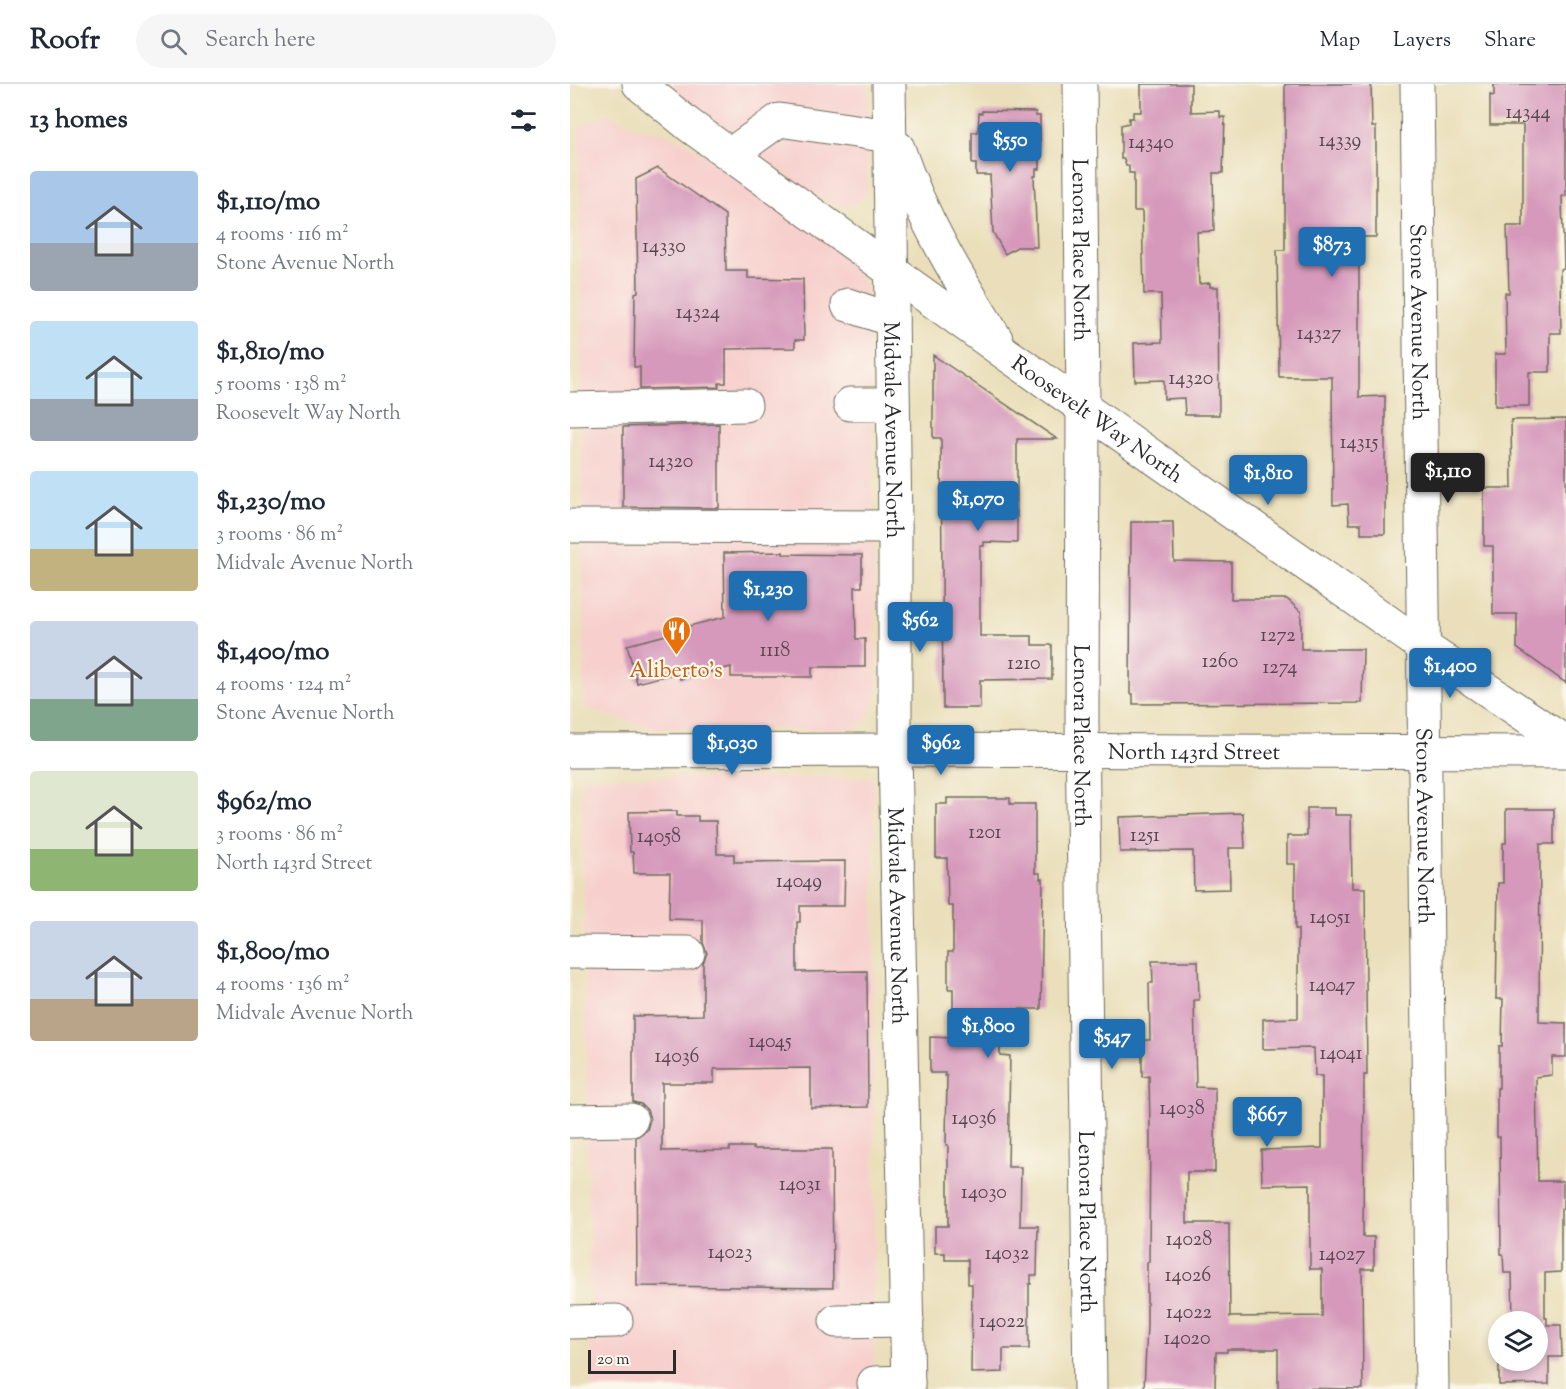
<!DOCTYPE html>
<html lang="en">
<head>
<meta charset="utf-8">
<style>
  body { margin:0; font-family:"Sorts Mill Goudy",serif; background:#f6f6f7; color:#1f2937; height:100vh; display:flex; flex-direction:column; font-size:22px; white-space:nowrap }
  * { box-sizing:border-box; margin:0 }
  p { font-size:20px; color:#747a83 }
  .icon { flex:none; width:33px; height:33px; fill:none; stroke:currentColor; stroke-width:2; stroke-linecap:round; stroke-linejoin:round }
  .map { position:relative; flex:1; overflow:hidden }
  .drawer { display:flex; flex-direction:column; background:#fff; width:570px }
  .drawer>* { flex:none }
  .controls { position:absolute; left:918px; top:1227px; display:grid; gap:12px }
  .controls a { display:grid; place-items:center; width:60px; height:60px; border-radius:50%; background:#fff; box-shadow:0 3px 9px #0003; font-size:30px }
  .scale { position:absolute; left:18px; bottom:15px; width:88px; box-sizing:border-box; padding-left:6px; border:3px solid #2b2b2b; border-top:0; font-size:16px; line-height:21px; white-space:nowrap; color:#2b2b2b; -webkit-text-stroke:4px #fbf7ec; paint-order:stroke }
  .price { position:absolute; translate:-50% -51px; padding:0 14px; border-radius:6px; background:#1f6fb2; color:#fff; font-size:20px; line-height:39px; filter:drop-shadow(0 2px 3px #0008) }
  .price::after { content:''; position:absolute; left:50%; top:36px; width:18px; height:14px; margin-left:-9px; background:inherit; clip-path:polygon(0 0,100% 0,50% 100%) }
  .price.on { background:#222; color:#fff }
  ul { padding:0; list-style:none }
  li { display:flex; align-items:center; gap:18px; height:150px; padding:0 30px }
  li span { display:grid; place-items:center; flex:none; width:168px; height:120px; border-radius:6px; color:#555 }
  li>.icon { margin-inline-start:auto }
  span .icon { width:72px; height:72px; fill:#fffc; stroke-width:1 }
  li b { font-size:26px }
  h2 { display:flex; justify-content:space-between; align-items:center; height:72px; padding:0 30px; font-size:26px }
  header { display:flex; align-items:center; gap:36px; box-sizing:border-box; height:84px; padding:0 30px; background:#fff; border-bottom:2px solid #e0e1e3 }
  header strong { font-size:28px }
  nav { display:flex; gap:33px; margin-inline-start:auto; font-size:21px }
  .search { width:420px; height:54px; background:#f6f6f7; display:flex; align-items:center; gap:15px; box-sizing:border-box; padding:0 21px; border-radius:33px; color:#747a83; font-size:22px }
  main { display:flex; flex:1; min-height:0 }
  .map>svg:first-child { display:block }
  .built { fill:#f7d0cd }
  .building { fill:#d699bb }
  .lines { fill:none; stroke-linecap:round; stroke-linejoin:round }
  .minor-casing { stroke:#6e6a5d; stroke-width:35 }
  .minor { stroke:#fff; stroke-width:33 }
  .labels { text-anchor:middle; stroke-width:4.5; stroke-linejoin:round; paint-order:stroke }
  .number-label { font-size:20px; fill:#56464f }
  .street-label { font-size:22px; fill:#2b2b2b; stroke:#fbf7ec }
  .food-label { font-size:22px; fill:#c56008; stroke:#fbf7ec }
</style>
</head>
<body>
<header>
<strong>Roofr</strong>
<div class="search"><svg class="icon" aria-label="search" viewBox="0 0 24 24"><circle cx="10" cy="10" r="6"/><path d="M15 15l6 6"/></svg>Search here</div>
<nav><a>Map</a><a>Layers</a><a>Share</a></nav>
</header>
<main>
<section class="drawer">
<h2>13 homes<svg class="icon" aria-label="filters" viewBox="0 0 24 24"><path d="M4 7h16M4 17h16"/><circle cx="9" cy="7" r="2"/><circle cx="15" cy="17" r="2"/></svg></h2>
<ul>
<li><span style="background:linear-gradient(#a9c7e8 60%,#9aa5b1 0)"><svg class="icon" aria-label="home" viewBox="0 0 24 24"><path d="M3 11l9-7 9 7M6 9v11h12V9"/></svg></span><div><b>$1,110/mo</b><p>4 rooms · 116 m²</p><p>Stone Avenue North</p></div></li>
<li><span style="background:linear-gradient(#bfe0f5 65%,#9aa5b1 0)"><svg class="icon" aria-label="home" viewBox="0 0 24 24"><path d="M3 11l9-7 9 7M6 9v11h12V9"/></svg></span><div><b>$1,810/mo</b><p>5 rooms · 138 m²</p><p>Roosevelt Way North</p></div></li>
<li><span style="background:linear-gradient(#bfe0f5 65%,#c2b280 0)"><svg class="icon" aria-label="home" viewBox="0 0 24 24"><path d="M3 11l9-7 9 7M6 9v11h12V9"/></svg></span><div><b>$1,230/mo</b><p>3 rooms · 86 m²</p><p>Midvale Avenue North</p></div></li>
<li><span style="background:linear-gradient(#c9d6e8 65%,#7fa58c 0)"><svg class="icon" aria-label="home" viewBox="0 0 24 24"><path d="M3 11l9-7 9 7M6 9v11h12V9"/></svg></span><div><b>$1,400/mo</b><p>4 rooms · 124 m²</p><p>Stone Avenue North</p></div></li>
<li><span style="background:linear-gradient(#dfe7d0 65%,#8fb573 0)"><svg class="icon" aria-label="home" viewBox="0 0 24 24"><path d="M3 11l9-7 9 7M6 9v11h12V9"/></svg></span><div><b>$962/mo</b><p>3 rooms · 86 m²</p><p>North 143rd Street</p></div></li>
<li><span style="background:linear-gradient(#c9d6e8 65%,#b9a48a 0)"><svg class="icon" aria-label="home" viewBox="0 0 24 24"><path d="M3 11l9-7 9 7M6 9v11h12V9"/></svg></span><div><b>$1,800/mo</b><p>4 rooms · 136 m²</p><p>Midvale Avenue North</p></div></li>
</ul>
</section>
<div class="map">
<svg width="996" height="1305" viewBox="0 0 996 1305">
  <rect width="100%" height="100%" fill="#fbf7ec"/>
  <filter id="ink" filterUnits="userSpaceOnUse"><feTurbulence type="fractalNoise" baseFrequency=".0167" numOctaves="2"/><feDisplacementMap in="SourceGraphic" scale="12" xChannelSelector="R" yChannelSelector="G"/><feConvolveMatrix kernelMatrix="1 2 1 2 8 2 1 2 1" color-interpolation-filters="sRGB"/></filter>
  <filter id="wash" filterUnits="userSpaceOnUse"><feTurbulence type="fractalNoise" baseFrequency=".008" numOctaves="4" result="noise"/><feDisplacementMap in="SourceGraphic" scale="24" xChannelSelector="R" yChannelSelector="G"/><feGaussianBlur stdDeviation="1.35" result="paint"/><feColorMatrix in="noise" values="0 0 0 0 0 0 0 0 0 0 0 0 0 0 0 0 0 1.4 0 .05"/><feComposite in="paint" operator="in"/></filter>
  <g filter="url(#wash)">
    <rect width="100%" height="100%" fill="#eadfba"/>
    <path class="built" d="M 96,0 L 297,0 L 297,106 L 293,114 L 285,120 L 274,122 L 262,120 L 249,115 Z
      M 38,29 L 62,42 L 98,50 L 120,61 L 264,161 L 283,183 L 297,206 L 299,218 L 307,611 L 302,627 L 294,638 L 280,646 L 82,644 L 14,624 L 9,58 L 9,43 Z
      M 12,693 L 304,694 L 304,1305 L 21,1305 Z"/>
    <g id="blocks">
      <path class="building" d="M 571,0 L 621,0 L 621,28 L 650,27 L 650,33 L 655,33 L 653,89 L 643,89 L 644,147 L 627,148 L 629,200 L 640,199 L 640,203 L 648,203 L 649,331 L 615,331 L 614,314 L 594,315 L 594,296 L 565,297 L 564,259 L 592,258 L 591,210 L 574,210 L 572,127 L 564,127 L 564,89 L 559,89 L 559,82 L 556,82 L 554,75 L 551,75 L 551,41 L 559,39 L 559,34 L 563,34 L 563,28 L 571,28 Z
        M 715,0 L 801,0 L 802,43 L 806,43 L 806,153 L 789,153 L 789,313 L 815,312 L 815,450 L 791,450 L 791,440 L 779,440 L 778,420 L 763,421 L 762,293 L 709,293 L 707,166 L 715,166 Z
        M 924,0 L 996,0 L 996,112 L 992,112 L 994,184 L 990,185 L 991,249 L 980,249 L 980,288 L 959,288 L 959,322 L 925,322 L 925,270 L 936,270 L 935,209 L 939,209 L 937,142 L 953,142 L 953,41 L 920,41 L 920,11 L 924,12 Z
        M 412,27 L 466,28 L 466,32 L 470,32 L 470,85 L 466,85 L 466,92 L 464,92 L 467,163 L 447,163 L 435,170 L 423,148 L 420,91 L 406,91 L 406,80 L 402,80 L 402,48 L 408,48 L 409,29 L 412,29 Z
        M 88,84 L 155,131 L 156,187 L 178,187 L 178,194 L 233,195 L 234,256 L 225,256 L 225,264 L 156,265 L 156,299 L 149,299 L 149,303 L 70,305 L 70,283 L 64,283 L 65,209 L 68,208 L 66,95 Z
        M 363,271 L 487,355 L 447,355 L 447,459 L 414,458 L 414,462 L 410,462 L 410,552 L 462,552 L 462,561 L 482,561 L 482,595 L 410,596 L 410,624 L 373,624 L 371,354 L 363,354 Z
        M 996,335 L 996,599 L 947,564 L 947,530 L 923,530 L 923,462 L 914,462 L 914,404 L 942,404 L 941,336 Z
        M 149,340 L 149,424 L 53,423 L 53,343 Z
        M 561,438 L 603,438 L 604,477 L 661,478 L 661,515 L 717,515 L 731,528 L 731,565 L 793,565 L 792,619 L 563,620 L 563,610 L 560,610 Z
        M 213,468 L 213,470 L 292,471 L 292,503 L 285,503 L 286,555 L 295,555 L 295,583 L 242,583 L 242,593 L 161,593 L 161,583 L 110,595 L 109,588 L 67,599 L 57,561 L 100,550 L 99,547 L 155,533 L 154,469 Z
        M 377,714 L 440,714 L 440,720 L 465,720 L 465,789 L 470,789 L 470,795 L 473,795 L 471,925 L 430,925 L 430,971 L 440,972 L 438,1083 L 451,1083 L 450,1142 L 468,1142 L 467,1191 L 461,1191 L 461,1200 L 459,1200 L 459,1265 L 433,1265 L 433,1288 L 401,1289 L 402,1200 L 398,1200 L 398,1176 L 375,1176 L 375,1169 L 365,1169 L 365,1142 L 378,1142 L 378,1061 L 376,1061 L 377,992 L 375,992 L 375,989 L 360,989 L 360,953 L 383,954 L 383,905 L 378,905 L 378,868 L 383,868 L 383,822 L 378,822 L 377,774 L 366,774 L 366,720 L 377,720 Z
        M 737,724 L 765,724 L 765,731 L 781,731 L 782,804 L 795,804 L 797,991 L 794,991 L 793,1153 L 804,1153 L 804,1185 L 792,1185 L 793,1305 L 708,1304 L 708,1265 L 657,1265 L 657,1268 L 646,1268 L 645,1305 L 574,1305 L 577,1242 L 577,1178 L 579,1178 L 580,1043 L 579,992 L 572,993 L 572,956 L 580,956 L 579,899 L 583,899 L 582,877 L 628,877 L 629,916 L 624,916 L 626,1003 L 645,1004 L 645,1088 L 617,1088 L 617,1139 L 659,1139 L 660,1233 L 752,1232 L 752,1185 L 740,1185 L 740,1100 L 692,1101 L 691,1066 L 752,1064 L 752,992 L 745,992 L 744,964 L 693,965 L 693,935 L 728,934 L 728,845 L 725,845 L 725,780 L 717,780 L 717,752 L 737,752 Z
        M 936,725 L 984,725 L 984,760 L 970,760 L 969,938 L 996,939 L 996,973 L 982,973 L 982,991 L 966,993 L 968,1097 L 993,1097 L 993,1125 L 991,1125 L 991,1188 L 975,1189 L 975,1234 L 977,1234 L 977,1241 L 991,1241 L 992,1273 L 979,1273 L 979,1300 L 929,1301 L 929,1276 L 968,1276 L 968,1238 L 939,1238 L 939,1235 L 943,1235 L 942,1189 L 934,1189 L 933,1170 L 931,1170 L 930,1053 L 927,1053 L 927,1004 L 929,1004 L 929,962 L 932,962 L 933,915 L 926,915 L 928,799 L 933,799 L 933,759 L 936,759 Z
        M 107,727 L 107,732 L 128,732 L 128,737 L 146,737 L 147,770 L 164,770 L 164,778 L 275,777 L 274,822 L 230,822 L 230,838 L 227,838 L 227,888 L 297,887 L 298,1023 L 241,1024 L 241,984 L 144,985 L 144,999 L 92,999 L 92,1067 L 160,1066 L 160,1063 L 183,1063 L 183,1065 L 262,1065 L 263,1204 L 67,1202 L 66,1053 L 77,1046 L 80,1035 L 77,1026 L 71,1020 L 63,1018 L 63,932 L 133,931 L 133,879 L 137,869 L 133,859 L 133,836 L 99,835 L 100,789 L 64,789 L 63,768 L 60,768 L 59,728 Z
        M 673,729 L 675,764 L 659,764 L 660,805 L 624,806 L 623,767 L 550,768 L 549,733 Z"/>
    </g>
  </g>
  <g filter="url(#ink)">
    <use href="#blocks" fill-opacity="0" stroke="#6e6a5d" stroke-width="1.5"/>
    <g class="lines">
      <defs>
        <g id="minor">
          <path id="s1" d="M 69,0 L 119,41 L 435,269 L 848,559 L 996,659"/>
          <path id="s2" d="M 319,0 L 325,443 L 325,666 L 338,1305"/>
          <path id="s3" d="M 510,0 L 513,323 L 512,635 L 520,1305"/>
          <path id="s4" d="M 847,0 L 862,1305"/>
          <path d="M 328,64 C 351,133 388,194 426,255"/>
          <path d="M 161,70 L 209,36 L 320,52"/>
          <path d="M 278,221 L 322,236"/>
          <path d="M 280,320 L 323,320"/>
          <path d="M 0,325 L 175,321"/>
          <path d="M 0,442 L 325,443"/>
          <path id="s5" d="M 0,667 L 325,666 L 996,668"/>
          <path d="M 0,868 L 118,869"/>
          <path d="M 0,1037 L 61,1036"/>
          <path d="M 266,1237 L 337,1236"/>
          <path d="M 0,1238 L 46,1237"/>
          <path d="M 304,1299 L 338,1298"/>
        </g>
      </defs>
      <use href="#minor" class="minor-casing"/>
      <use href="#minor" class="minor"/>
    </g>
  </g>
  <defs>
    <symbol id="restaurant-pin" viewBox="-11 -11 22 30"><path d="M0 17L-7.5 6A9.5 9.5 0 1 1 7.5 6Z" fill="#e8710a" stroke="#fbf7ec"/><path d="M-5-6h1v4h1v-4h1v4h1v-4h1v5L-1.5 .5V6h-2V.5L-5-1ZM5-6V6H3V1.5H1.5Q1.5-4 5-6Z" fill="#fff"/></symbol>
  </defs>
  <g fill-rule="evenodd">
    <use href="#restaurant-pin" x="90" y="530" width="33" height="45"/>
  </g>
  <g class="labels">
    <g class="number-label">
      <text x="958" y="34">14344</text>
      <text x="770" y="62">14339</text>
      <text x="581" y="64">14340</text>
      <text x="94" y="168">14330</text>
      <text x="128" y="234">14324</text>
      <text x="749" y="255">14327</text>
      <text x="621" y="300">14320</text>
      <text x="789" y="364">14315</text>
      <text x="101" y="383">14320</text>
      <text x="708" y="557">1272</text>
      <text x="205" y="572">1118</text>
      <text x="650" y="583">1260</text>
      <text x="454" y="585">1210</text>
      <text x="710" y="589">1274</text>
      <text x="415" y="754">1201</text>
      <text x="575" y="757">1251</text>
      <text x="89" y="758">14058</text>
      <text x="229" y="803">14049</text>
      <text x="760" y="839">14051</text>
      <text x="762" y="907">14047</text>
      <text x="200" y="963">14045</text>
      <text x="771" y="975">14041</text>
      <text x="107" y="978">14036</text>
      <text x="612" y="1030">14038</text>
      <text x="404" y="1040">14036</text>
      <text x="230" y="1106">14031</text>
      <text x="414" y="1114">14030</text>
      <text x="619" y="1161">14028</text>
      <text x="160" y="1174">14023</text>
      <text x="437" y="1175">14032</text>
      <text x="772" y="1176">14027</text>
      <text x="618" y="1197">14026</text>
      <text x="619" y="1234">14022</text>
      <text x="432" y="1243">14022</text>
      <text x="617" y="1260">14020</text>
    </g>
    <g class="street-label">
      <text dy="8" stroke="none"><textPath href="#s3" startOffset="166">Lenora Place North</textPath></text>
      <text dy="8" stroke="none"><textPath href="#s4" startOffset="238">Stone Avenue North</textPath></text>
      <text dy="8" stroke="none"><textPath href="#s1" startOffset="568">Roosevelt Way North</textPath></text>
      <text dy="8" stroke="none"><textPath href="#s2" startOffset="346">Midvale Avenue North</textPath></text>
      <text dy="8" stroke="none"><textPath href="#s3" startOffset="652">Lenora Place North</textPath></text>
      <text dy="8" stroke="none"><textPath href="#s5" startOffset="624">North 143rd Street</textPath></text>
      <text dy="8" stroke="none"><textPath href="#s4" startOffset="742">Stone Avenue North</textPath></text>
      <text dy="8" stroke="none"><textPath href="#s2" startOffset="832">Midvale Avenue North</textPath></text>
      <text dy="8" stroke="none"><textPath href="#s3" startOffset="1138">Lenora Place North</textPath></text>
    </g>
    <g class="food-label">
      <text x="106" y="593">Aliberto's</text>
    </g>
  </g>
</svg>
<div class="controls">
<a><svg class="icon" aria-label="layers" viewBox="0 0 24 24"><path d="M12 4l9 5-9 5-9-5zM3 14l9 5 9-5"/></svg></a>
</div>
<div class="scale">20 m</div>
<b class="price" style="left:440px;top:89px">$550</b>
<b class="price" style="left:762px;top:194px">$873</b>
<b class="price on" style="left:878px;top:420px">$1,110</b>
<b class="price" style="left:698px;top:422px">$1,810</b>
<b class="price" style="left:408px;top:448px">$1,070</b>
<b class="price" style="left:198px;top:538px">$1,230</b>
<b class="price" style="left:350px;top:569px">$562</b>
<b class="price" style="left:880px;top:615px">$1,400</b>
<b class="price" style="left:162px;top:692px">$1,030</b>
<b class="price" style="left:371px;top:692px">$962</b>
<b class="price" style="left:418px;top:975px">$1,800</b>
<b class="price" style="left:542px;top:986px">$547</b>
<b class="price" style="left:697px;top:1064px">$667</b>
</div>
</main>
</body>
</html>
